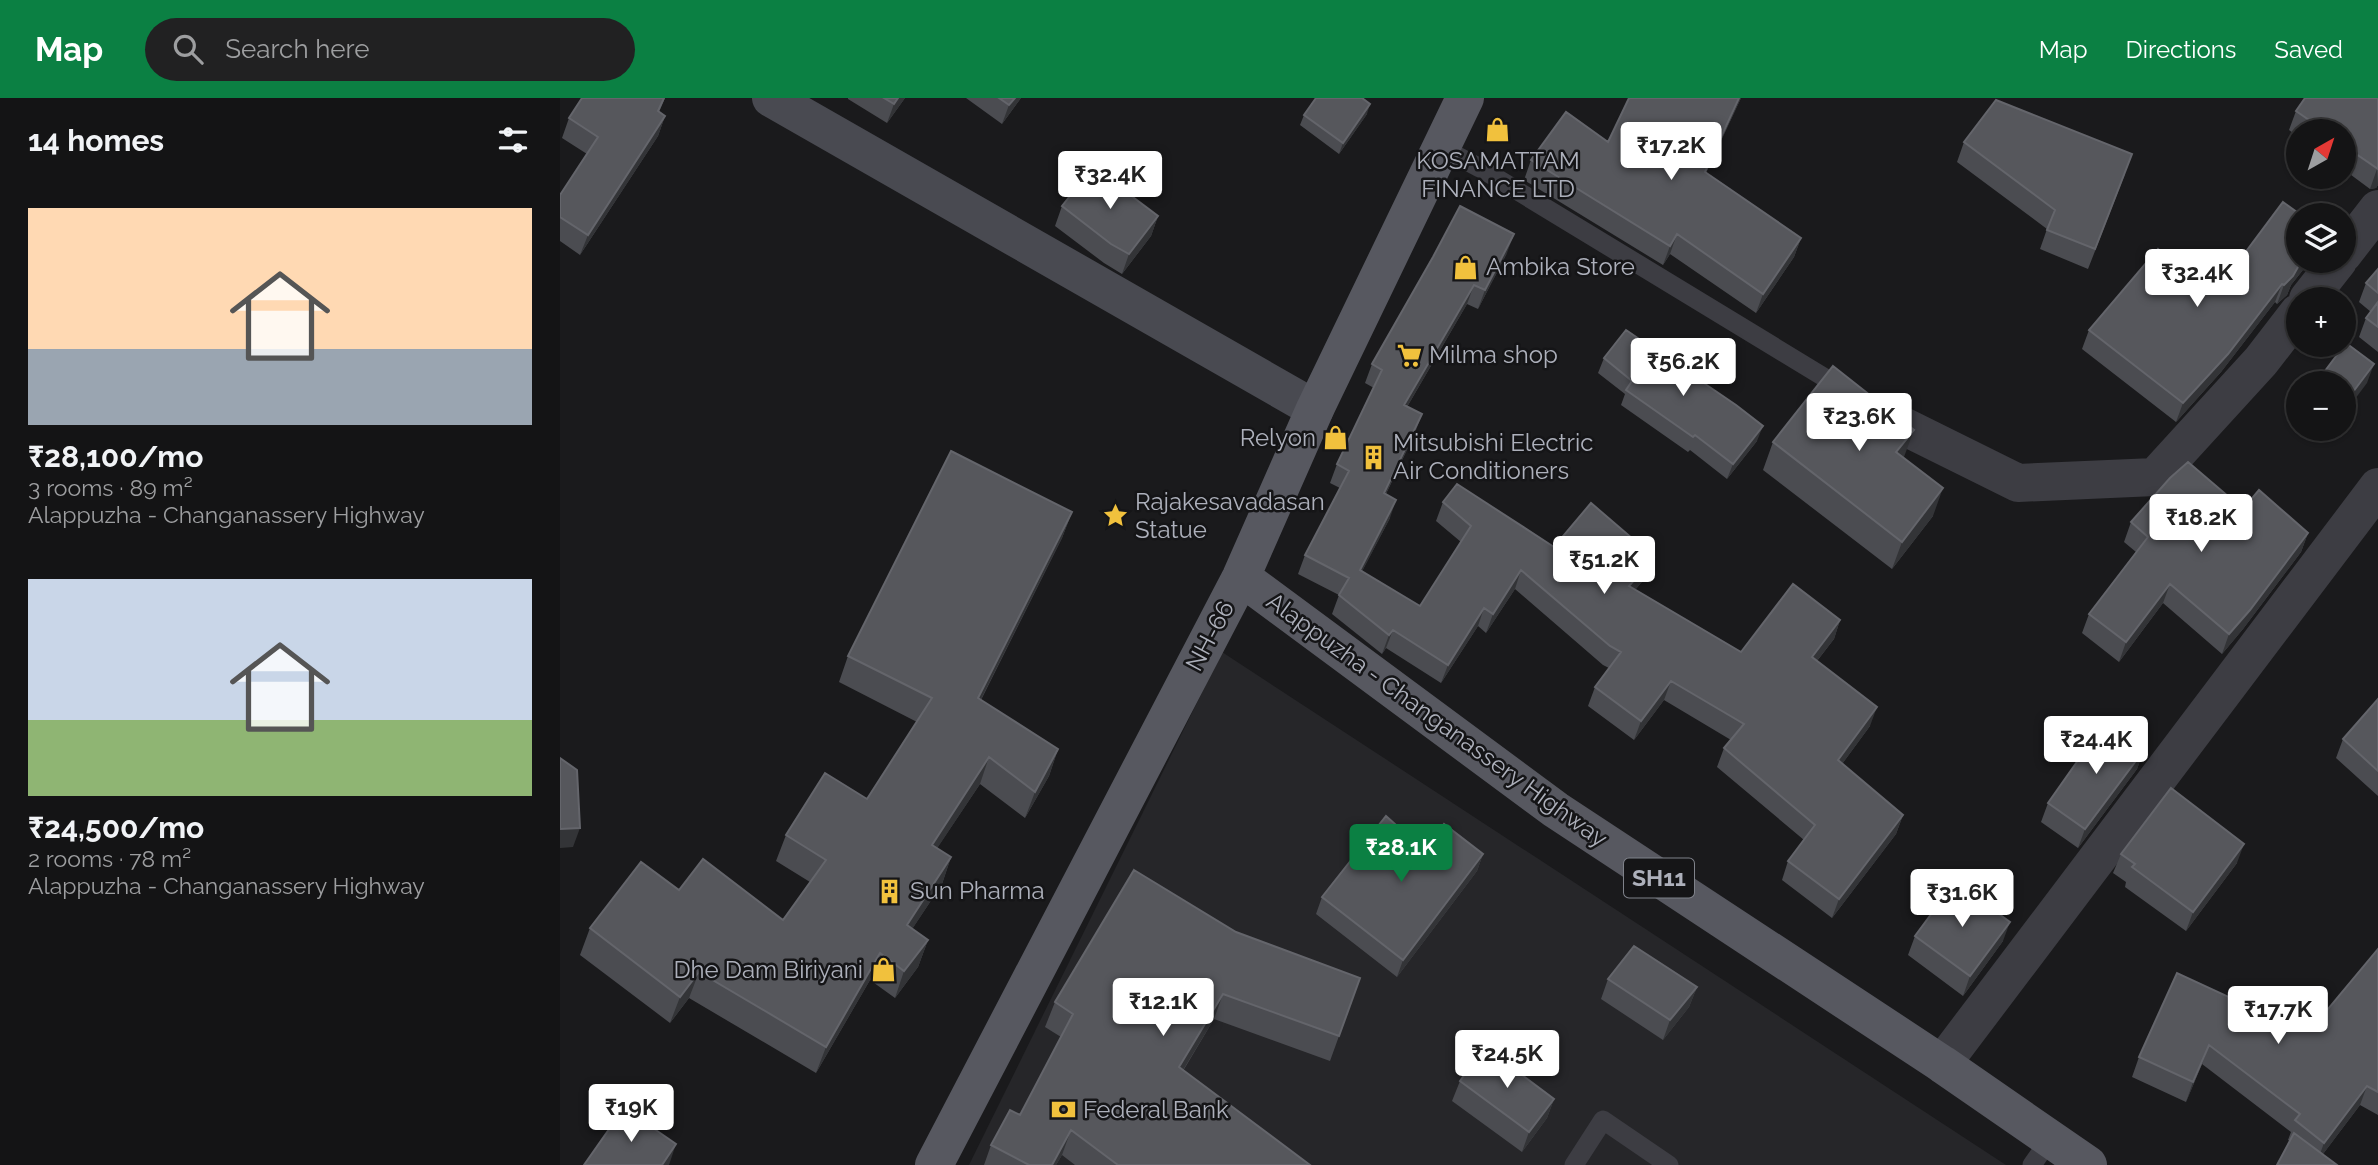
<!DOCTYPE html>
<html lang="en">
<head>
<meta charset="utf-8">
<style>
  body { margin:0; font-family:Raleway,sans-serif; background:#212122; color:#f1f3f6; height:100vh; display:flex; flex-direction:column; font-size:26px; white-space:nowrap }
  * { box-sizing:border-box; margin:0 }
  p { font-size:23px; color:#9d9ea0 }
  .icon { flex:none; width:38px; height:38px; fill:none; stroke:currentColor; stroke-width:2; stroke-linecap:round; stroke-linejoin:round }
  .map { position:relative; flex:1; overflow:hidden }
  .panel { display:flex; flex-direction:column; background:#141415; width:560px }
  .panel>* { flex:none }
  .needle { width:46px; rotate:39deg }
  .buttons { position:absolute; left:1726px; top:21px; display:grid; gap:14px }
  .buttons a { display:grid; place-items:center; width:70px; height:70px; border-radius:50%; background:#141415; box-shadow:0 2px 5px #0004,0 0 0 2px #333334; font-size:35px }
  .price { position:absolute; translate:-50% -60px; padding:0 16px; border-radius:7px; background:#fff; color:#222; font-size:23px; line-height:46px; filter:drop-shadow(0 2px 4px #0008) }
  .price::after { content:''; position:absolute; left:50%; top:42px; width:21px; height:16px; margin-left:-10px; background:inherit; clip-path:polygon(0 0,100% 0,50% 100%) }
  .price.on { background:#0b8043; color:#fff }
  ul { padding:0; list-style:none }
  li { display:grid; align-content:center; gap:14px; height:371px; padding:0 28px }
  li span { display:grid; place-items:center; height:217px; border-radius:0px; color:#555 }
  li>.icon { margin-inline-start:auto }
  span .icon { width:126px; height:126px; fill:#fffc; stroke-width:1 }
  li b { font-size:30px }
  h2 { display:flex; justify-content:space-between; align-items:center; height:84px; padding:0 28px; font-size:30px }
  header { display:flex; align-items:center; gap:42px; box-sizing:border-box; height:98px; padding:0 35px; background:#0b8043; color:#fff }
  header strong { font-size:33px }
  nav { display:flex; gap:38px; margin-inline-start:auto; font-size:24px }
  .search { width:490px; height:63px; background:#212122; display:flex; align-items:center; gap:18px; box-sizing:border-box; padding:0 24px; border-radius:38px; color:#9d9ea0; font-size:26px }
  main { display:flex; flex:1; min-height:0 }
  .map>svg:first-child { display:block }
  .built { fill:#262629 }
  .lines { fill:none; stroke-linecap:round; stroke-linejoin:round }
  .lane { stroke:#3d3d43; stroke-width:19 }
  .street { stroke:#3d3d43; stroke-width:38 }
  .secondary { stroke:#494a51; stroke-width:38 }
  .primary { stroke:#575860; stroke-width:38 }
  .wall { fill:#4b4c51 }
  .shaded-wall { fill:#333437 }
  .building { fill:#56575c; stroke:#64656b; stroke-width:2 }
  .labels { text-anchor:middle; stroke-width:5; stroke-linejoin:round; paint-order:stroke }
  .shield { fill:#151517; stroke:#7f828a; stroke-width:2 }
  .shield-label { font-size:23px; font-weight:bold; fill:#adb0bb }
  .poi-label { font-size:24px; fill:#adb0bb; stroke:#151517; text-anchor:start }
  .street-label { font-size:24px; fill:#adb0bb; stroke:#151517 }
</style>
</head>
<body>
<header>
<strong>Map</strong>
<div class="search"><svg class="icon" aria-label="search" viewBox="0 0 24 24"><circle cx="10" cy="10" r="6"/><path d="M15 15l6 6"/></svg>Search here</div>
<nav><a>Map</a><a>Directions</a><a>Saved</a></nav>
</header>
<main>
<section class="panel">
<h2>14 homes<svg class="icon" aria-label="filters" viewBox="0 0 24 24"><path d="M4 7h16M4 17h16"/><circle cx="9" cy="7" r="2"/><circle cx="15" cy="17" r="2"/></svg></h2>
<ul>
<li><span style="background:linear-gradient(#ffd9b3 65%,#9aa5b1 0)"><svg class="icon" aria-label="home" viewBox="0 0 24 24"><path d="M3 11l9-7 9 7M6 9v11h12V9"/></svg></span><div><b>₹28,100/mo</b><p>3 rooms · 89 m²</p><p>Alappuzha - Changanassery Highway</p></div></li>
<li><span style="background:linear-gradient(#c9d6e8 65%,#8fb573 0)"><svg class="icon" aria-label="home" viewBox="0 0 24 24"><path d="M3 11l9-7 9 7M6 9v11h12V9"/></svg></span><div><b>₹24,500/mo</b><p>2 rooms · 78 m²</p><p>Alappuzha - Changanassery Highway</p></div></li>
</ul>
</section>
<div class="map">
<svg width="1818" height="1067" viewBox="0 0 1818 1067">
  <rect width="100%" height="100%" fill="#1a1a1c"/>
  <path class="built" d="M 662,554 L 1446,1067 L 409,1067 Z"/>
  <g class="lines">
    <path class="lane" d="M 882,50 L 920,70 L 1285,292
      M 1014,1067 L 1043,1022 L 1109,1067
      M 1472,1067 L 1490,1041"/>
    <path class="street" d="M 1783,156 L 1818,111
      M 1748,201 L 1778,163
      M 1339,326 L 1458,385 L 1595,379 L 1701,263 L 1738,215
      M 1382,966 L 1818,389"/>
    <path class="secondary" d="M 211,0 L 755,311"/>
    <path class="primary" d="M 681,479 L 996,712 L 1382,966 L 1528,1067
      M 374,1067 L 681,479 L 755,311 L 905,0"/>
  </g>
  <path class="wall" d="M 22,0 L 105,0 L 99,14 L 105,18 L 98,38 L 20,157 L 0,143 L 0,97 L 27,56 L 2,40 L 9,20 Z
    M 288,0 L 345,0 L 327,25 L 288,1 Z
    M 406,0 L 461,0 L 442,26 Z
    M 1069,0 L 1181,0 L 1146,75 L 1241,140 L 1234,159 L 1196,215 L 1110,156 L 1103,167 L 964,82 L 971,62 L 1048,44 Z
    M 1818,0 L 1818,87 L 1816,90 L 1810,91 L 1783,71 L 1783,33 L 1738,33 L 1738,39 L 1729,32 L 1736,13 Z
    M 807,16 L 779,56 L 740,27 L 744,17 Z
    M 1404,44 L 1565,76 L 1528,171 L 1480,151 L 1487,131 L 1397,64 Z
    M 502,108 L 598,118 L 591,138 L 562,176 L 544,165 L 495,128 Z
    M 947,155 L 918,211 L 907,206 L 847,309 L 855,335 L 826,396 L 830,420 L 802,473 L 860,508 L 901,444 L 876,423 L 883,404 L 994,449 L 1087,478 L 1075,492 L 1181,554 L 1280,522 L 1274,541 L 1257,563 L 1310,628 L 1282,666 L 1343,717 L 1336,736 L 1272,820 L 1222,782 L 1228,763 L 1244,742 L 1157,669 L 1164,650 L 1171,642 L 1104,602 L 1074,642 L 1028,608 L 1035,589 L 1049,570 L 1043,567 L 955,491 L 926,535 L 918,528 L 881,585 L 826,550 L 822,556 L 772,516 L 779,497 L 738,476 L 745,457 L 780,390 L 770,385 L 777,366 L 814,290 L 805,285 L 812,266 Z
    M 1738,163 L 1750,163 L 1731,187 L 1727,197 L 1717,206 L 1715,204 L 1661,274 L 1616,324 L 1522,251 L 1529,232 L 1648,195 Z
    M 1818,171 L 1818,254 L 1799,239 L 1806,220 L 1811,214 L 1799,204 L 1806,185 Z
    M 1044,260 L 1197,343 L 1167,381 L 1130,352 L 1128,354 L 1061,307 L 1065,296 L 1038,275 Z
    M 1213,344 L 1343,360 L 1373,418 L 1332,471 L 1203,372 Z
    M 1683,411 L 1748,435 L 1741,454 L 1683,531 L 1662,556 L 1603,505 L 1559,564 L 1522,535 L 1529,516 L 1576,454 L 1564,444 L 1571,424 Z
    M 512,414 L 502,440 L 421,602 L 498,651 L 489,678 L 465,720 L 420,686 L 377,750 L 391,759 L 382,786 L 352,831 L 368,842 L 358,869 L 335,900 L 310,882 L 256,975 L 129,900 L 110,925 L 20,857 L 30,830 L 119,792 L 223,822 L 250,784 L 216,763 L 226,737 L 307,701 L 357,624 L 279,584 L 288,558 Z
    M 1818,601 L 1818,698 L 1776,660 L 1783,641 Z
    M 1584,652 L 1577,671 L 1518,750 L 1481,724 L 1488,705 Z
    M 864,752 L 923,756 L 917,773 L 837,879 L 756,816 L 762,799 Z
    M 1561,756 L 1677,765 L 1626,833 L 1565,789 L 1566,784 L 1553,775 Z
    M 676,834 L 800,880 L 770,963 L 654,921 L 623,973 L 750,1067 L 515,1067 L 502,1057 L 496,1067 L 424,1067 L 431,1047 L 460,1017 L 501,939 L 485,929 L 495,904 Z
    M 1355,838 L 1443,843 L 1403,898 L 1348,857 Z
    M 1818,851 L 1818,1017 L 1800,1007 L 1763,1056 L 1730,1043 L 1728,1042 L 1731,1034 L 1642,966 L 1626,1004 L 1572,979 L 1579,959 L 1727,926 L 1758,923 Z
    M 1048,881 L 1137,889 L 1129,909 L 1103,942 L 1041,901 Z
    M 900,983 L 994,1001 L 987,1020 L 962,1054 L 892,1003 Z"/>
  <path class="shaded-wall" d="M 338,0 L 345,0 L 327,25 L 334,6 Z
    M 455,0 L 461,0 L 442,26 L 449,7 Z
    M 1179,0 L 1181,0 L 1137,93 L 1145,74 Z
    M 810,6 L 807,16 L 779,56 L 783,45 Z
    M 105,18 L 98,38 L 20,157 L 28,137 Z
    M 1817,71 L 1818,87 L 1816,90 L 1810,91 Z
    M 598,118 L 591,138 L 562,176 L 569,156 Z
    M 954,136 L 947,155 L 918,211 L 925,192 Z
    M 1117,136 L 1110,156 L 1103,167 L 1110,148 Z
    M 1241,140 L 1234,159 L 1196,215 L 1203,196 Z
    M 1742,163 L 1750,163 L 1731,187 L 1727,197 L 1717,206 L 1724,187 Z
    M 1722,186 L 1715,204 L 1661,274 L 1616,324 L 1623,305 Z
    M 914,187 L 907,206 L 837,326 L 844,307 Z
    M 1814,266 L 1807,285 L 1783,317 L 1784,306 Z
    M 862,316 L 855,335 L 817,414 L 824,395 Z
    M 1203,328 L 1197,343 L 1167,381 L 1173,366 Z
    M 1354,332 L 1344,359 L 1326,382 L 1336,354 Z
    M 1383,390 L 1373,418 L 1332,471 L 1342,444 Z
    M 836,402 L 830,420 L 793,491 L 800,472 Z
    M 512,414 L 502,440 L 408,627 L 418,600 Z
    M 1748,435 L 1741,454 L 1683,531 L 1662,556 L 1669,536 Z
    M 1094,459 L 1087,478 L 1062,507 L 1069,488 Z
    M 961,472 L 955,491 L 926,535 L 933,516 Z
    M 1610,486 L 1603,505 L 1559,564 L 1566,544 Z
    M 924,510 L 918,528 L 881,585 L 888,567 Z
    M 1280,522 L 1274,541 L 1245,578 L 1252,559 Z
    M 833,532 L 826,550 L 822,556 L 829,537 Z
    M 1111,583 L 1104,602 L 1074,642 L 1081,623 Z
    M 1317,609 L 1310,628 L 1271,681 L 1278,662 Z
    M 498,651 L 489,678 L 465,720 L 475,694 Z
    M 1584,652 L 1577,671 L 1518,750 L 1525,731 Z
    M 429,659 L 420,686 L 362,773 L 372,747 Z
    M 1343,717 L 1336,736 L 1272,820 L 1279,801 Z
    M 20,730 L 13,749 L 0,750 L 0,731 Z
    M 1684,746 L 1677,765 L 1626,833 L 1633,814 Z
    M 923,756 L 917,773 L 837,879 L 843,862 Z
    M 391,759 L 382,786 L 337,854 L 347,827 Z
    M 1450,824 L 1443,843 L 1403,898 L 1410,878 Z
    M 368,842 L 358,869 L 335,900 L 344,873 Z
    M 320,855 L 310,882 L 256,975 L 266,949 Z
    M 139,874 L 129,900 L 110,925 L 120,899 Z
    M 1137,889 L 1129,909 L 1103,942 L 1110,922 Z
    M 663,896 L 654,921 L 609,995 L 619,969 Z
    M 1649,947 L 1642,966 L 1626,1004 L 1633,984 Z
    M 1807,988 L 1800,1007 L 1757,1064 L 1764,1045 Z
    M 994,1001 L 987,1020 L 962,1054 L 969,1034 Z
    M 511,1032 L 502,1057 L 496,1067 L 492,1067 Z
    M 116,1046 L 109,1067 L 102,1067 Z"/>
  <path class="building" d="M 22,0 L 104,0 L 98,13 L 105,18 L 28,137 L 0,119 L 0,97 L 38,39 L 9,20 Z
    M 324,0 L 338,0 L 334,6 Z
    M 439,0 L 455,0 L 449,7 Z
    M 756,0 L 802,0 L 810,6 L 783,45 L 744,17 Z
    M 1069,0 L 1179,0 L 1145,74 L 1241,140 L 1203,196 L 1117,136 L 1110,148 L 971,62 L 1006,14 L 1048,44 Z
    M 1745,0 L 1818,0 L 1818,71 L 1783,47 L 1783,33 L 1765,33 L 1736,13 Z
    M 1436,2 L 1572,56 L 1535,151 L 1487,132 L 1495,112 L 1404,44 Z
    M 533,69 L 598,118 L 569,156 L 551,146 L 502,108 Z
    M 1723,104 L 1741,117 L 1738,117 L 1738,163 L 1742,163 L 1738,169 L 1733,178 L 1724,187 L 1722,186 L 1668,256 L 1623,305 L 1529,232 L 1598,151 L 1648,195 L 1653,187 L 1658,191 Z
    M 900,108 L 954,136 L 925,192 L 914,187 L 844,307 L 862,316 L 824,395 L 836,402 L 800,472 L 860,508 L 911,428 L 883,404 L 897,386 L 994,449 L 1031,405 L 1094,459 L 1069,488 L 1181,554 L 1233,486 L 1280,522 L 1252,559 L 1317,609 L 1278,662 L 1343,717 L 1279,801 L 1228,763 L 1255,727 L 1164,650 L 1184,626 L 1111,583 L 1081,623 L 1035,589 L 1061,554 L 1050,548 L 961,472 L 933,516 L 924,510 L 888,567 L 833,532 L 829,537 L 779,497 L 789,480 L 745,457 L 789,373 L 777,366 L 822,272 L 812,266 L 873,159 Z
    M 1818,171 L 1818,195 L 1806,185 Z
    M 1818,204 L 1818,229 L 1806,220 Z
    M 1066,232 L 1176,307 L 1203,328 L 1173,366 L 1135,337 L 1133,339 L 1066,292 L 1072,283 L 1044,260 Z
    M 1786,245 L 1814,266 L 1784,306 L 1783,285 L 1756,285 Z
    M 1273,268 L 1354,332 L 1336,354 L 1383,390 L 1342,444 L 1213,344 Z
    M 391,353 L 512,414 L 418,600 L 498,651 L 475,694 L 429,659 L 372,747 L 391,759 L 347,827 L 368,842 L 344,873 L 320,855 L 266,949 L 139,874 L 120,899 L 30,830 L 81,764 L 119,792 L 143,761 L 223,822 L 266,762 L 226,737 L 265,675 L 307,701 L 372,600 L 288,558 Z
    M 1628,364 L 1683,411 L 1699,392 L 1748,435 L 1690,512 L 1669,536 L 1610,486 L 1566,544 L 1529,516 L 1588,439 L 1571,424 L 1610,380 Z
    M 1818,601 L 1818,673 L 1783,641 Z
    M 1545,624 L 1584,652 L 1525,731 L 1488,705 Z
    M 0,660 L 17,672 L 20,730 L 0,731 Z
    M 1611,690 L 1684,746 L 1633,814 L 1572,769 L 1575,766 L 1561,756 Z
    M 826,718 L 864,752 L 884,726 L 923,756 L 843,862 L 762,799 Z
    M 574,772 L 676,834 L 800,880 L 779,938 L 663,896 L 619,969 L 750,1067 L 558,1067 L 511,1032 L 492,1067 L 469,1067 L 431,1047 L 450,1012 L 460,1017 L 513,916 L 495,904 Z
    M 1395,784 L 1450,824 L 1410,878 L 1355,838 Z
    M 1074,848 L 1137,889 L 1110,922 L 1048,881 Z
    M 1818,851 L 1818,994 L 1807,988 L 1764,1045 L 1735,1022 L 1740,1016 L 1649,947 L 1633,984 L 1579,959 L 1617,875 L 1727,926 L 1740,909 L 1758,923 Z
    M 925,949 L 994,1001 L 969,1034 L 900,983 Z
    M 64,1010 L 116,1046 L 102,1067 L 24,1067 Z
    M 1734,1035 L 1777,1067 L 1717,1067 Z"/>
  <defs>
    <symbol id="shop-bare" viewBox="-9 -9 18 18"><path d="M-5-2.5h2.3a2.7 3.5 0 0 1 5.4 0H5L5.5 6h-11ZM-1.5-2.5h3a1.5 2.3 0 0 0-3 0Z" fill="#f1c13d" stroke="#151517" stroke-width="2.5" paint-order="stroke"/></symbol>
    <symbol id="supermarket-bare" viewBox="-9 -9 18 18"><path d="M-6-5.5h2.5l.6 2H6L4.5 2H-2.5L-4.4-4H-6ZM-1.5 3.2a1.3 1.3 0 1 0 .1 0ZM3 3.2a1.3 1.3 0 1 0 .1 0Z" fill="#f1c13d" stroke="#151517" stroke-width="2.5" paint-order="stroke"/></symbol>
    <symbol id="building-bare" viewBox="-9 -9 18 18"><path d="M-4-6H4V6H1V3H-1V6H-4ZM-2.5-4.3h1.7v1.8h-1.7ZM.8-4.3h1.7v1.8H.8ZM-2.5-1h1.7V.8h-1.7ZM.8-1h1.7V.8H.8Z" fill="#f1c13d" stroke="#151517" stroke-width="2.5" paint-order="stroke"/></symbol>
    <symbol id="sight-bare" viewBox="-9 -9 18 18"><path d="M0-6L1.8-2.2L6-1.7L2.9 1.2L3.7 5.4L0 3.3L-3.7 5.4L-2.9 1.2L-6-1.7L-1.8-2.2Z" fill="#f1c13d" stroke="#151517" stroke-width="2.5" paint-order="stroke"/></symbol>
    <symbol id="bank-bare" viewBox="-9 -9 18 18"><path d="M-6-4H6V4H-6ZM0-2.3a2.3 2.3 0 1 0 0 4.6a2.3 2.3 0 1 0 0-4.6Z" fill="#f1c13d" stroke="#151517" stroke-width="2.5" paint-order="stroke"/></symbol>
  </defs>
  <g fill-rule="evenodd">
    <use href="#shop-bare" x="920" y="14" width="35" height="35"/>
    <use href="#shop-bare" x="888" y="152" width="35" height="35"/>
    <use href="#supermarket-bare" x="832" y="240" width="35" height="35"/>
    <use href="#shop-bare" x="758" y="322" width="35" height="35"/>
    <use href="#building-bare" x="796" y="342" width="35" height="35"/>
    <use href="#sight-bare" x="538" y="400" width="35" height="35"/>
    <use href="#building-bare" x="312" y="776" width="35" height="35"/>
    <use href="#shop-bare" x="306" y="854" width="35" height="35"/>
    <use href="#bank-bare" x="486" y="994" width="35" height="35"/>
  </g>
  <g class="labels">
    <rect class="shield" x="1064" y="760.5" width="70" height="39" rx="5"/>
    <g class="shield-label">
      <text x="1099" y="788">SH11</text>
    </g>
    <g class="poi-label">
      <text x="938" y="71" text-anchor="middle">KOSAMATTAM<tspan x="938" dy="28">FINANCE LTD</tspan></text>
      <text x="926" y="177">Ambika Store</text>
      <text x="869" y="265">Milma shop</text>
      <text x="756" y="348" text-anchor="end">Relyon</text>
      <text x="833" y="353">Mitsubishi Electric<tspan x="833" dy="28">Air Conditioners</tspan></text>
      <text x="575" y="412">Rajakesavadasan<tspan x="575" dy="28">Statue</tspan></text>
      <text x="350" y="801">Sun Pharma</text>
      <text x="303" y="880" text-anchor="end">Dhe Dam Biriyani</text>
      <text x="523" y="1020">Federal Bank</text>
    </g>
    <g class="street-label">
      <text transform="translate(650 538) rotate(-62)" y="8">NH-66</text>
      <text transform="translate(877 622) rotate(36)" y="8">Alappuzha - Changanassery Highway</text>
    </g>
  </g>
</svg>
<div class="buttons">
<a><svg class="needle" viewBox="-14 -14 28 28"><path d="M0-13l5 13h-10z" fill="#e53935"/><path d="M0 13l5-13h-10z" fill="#9d9ea0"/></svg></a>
<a><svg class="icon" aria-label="layers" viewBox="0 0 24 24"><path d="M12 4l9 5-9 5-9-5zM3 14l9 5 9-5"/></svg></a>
<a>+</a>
<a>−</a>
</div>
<b class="price" style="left:1111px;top:84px">₹17.2K</b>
<b class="price" style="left:550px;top:113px">₹32.4K</b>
<b class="price" style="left:1637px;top:211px">₹32.4K</b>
<b class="price" style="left:1123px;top:300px">₹56.2K</b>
<b class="price" style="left:1299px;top:355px">₹23.6K</b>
<b class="price" style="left:1641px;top:456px">₹18.2K</b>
<b class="price" style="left:1044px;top:498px">₹51.2K</b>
<b class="price" style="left:1536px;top:678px">₹24.4K</b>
<b class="price on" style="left:841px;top:786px">₹28.1K</b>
<b class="price" style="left:1402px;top:831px">₹31.6K</b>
<b class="price" style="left:603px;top:940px">₹12.1K</b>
<b class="price" style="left:1718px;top:948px">₹17.7K</b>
<b class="price" style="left:947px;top:992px">₹24.5K</b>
<b class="price" style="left:71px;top:1046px">₹19K</b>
</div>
</main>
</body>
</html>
